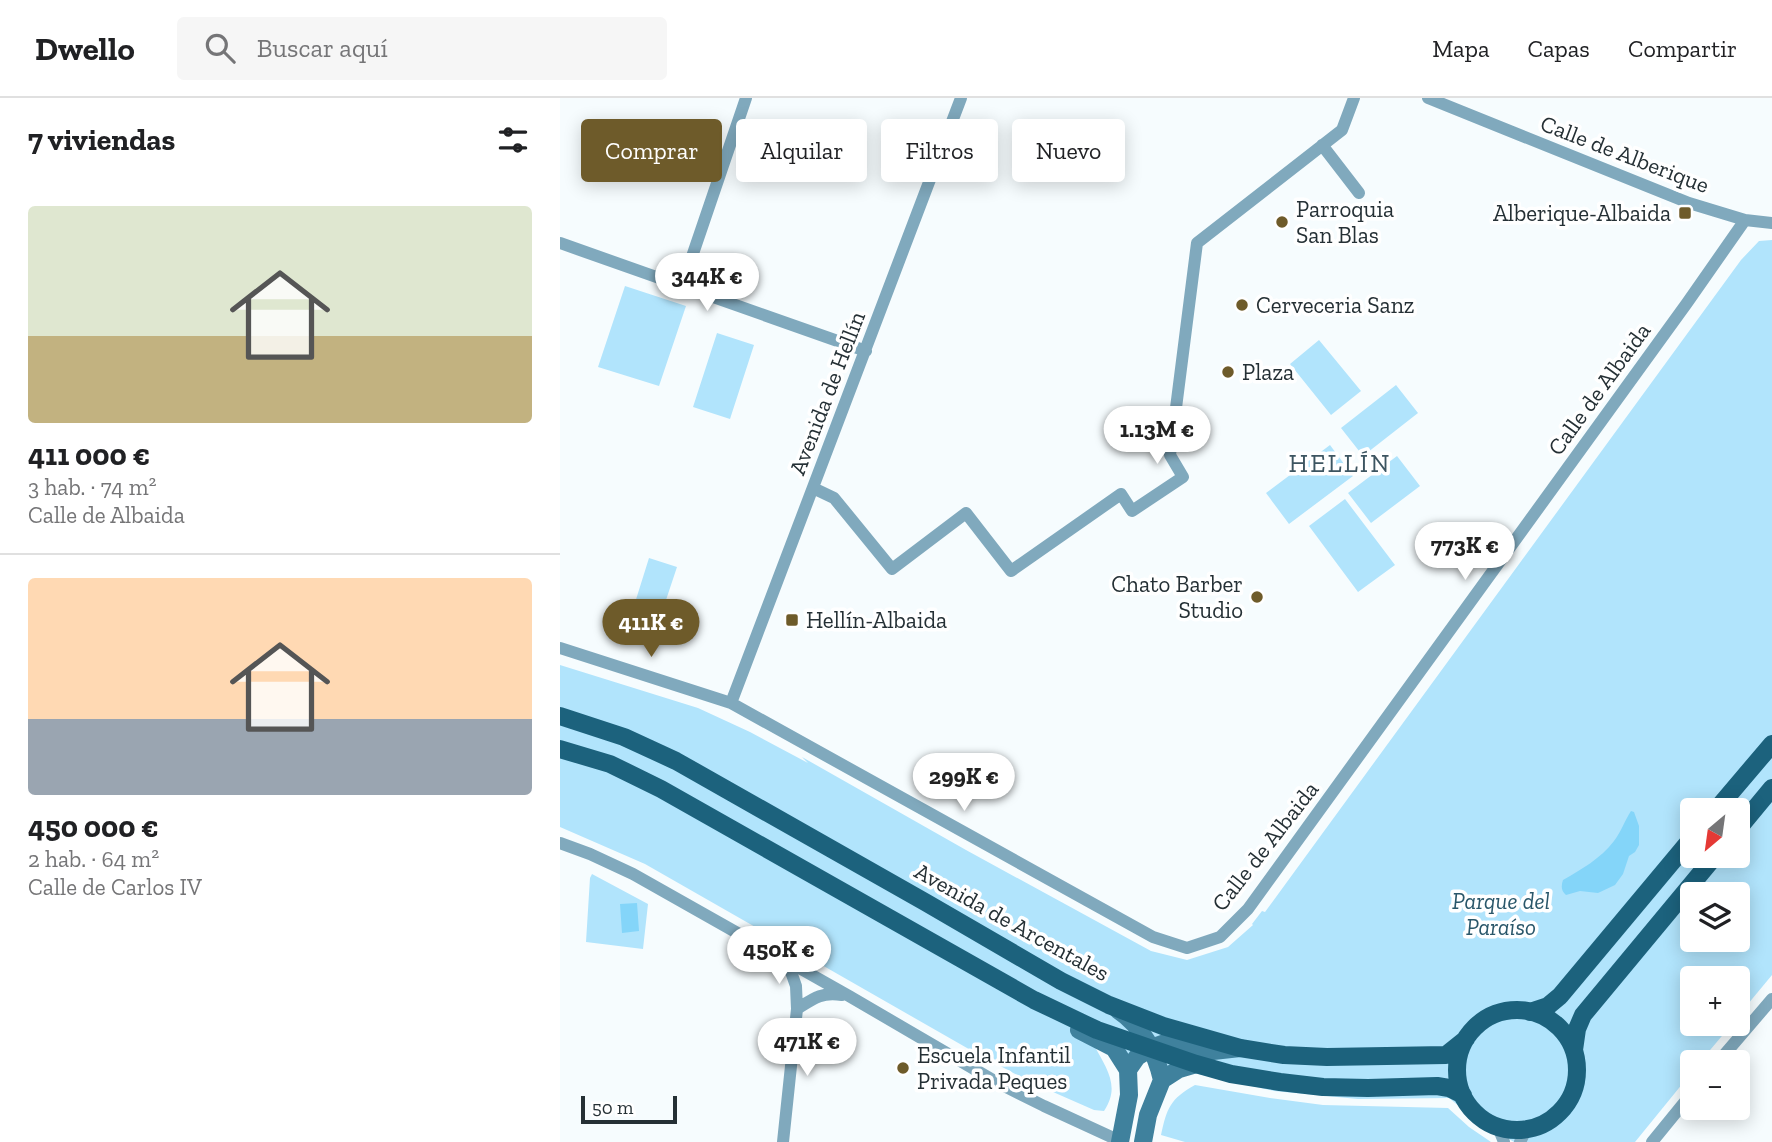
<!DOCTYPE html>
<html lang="es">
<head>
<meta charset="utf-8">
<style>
  body { margin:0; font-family:"Zilla Slab",serif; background:#f6f6f6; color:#202124; height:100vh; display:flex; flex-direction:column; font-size:26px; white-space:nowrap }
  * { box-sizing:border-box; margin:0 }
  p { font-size:23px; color:#757577 }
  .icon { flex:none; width:38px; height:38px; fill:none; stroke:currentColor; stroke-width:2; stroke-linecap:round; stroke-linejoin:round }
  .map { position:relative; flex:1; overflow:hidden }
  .details { display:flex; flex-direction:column; background:#fff; width:560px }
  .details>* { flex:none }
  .guide { position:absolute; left:21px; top:21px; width:665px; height:63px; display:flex; gap:14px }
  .needle { width:46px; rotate:209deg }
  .tools { position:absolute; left:1120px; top:700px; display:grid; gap:14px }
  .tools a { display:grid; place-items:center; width:70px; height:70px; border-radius:7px; background:#fff; box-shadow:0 4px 18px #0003; font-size:35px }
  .scale { position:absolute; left:21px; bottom:18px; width:96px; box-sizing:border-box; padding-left:7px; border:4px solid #253035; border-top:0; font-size:19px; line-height:24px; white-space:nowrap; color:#253035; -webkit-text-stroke:5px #fff; paint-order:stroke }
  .price { position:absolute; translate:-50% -60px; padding:0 16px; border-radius:24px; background:#fff; color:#222; font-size:23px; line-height:46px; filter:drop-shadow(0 2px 4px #0008) }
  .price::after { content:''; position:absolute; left:50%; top:42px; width:21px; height:16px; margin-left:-10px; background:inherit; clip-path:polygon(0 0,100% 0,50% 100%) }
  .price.active { background:#6e5b2a; color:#fff }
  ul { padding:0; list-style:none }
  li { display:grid; align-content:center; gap:14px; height:371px; padding:0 28px }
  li+li { border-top:2px solid #e0e0e0 }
  li span { display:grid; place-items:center; height:217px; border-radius:7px; color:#555 }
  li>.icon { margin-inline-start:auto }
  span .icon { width:126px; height:126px; fill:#fffc; stroke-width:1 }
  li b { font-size:30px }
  h2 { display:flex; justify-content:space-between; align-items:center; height:84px; padding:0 28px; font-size:30px }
  .chip { padding:0 24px; border-radius:7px; background:#fff; box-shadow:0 4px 18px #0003; font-size:24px; line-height:63px }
  .chip.active { background:#6e5b2a; color:#fff }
  header { display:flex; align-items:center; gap:42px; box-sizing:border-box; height:98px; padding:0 35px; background:#fff; border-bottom:2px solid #e0e0e0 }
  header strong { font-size:33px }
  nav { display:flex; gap:38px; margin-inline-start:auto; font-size:24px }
  .search { width:490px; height:63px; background:#f6f6f6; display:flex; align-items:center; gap:18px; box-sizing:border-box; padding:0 24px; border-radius:7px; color:#757577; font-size:26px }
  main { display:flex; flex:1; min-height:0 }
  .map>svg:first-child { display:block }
  .green { fill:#b1e4fc; fill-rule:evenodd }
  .water { fill:#84d5f9 }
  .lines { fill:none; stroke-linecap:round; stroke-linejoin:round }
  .street { stroke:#80a9bd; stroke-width:12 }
  .secondary { stroke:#3f819d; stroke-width:18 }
  .primary { stroke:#1c627d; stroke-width:18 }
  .poi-dot { fill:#6e5b2a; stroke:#fff; stroke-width:2.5 }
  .labels { text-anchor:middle; stroke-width:7; stroke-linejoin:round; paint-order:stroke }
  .street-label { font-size:23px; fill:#253035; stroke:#fff }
  .poi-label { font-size:23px; fill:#253035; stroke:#fff; text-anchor:start }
  .park-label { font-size:23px; font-style:italic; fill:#2a576a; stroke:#fff }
  .quarter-label { font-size:26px; letter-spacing:2px; fill:#3d5561; stroke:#fff }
</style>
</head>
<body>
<header>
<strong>Dwello</strong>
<div class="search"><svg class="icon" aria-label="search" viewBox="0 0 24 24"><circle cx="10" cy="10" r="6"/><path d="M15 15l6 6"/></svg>Buscar aquí</div>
<nav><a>Mapa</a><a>Capas</a><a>Compartir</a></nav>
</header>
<main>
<section class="details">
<h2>7 viviendas<svg class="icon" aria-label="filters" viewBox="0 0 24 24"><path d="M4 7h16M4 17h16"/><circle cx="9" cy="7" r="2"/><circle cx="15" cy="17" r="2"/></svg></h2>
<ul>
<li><span style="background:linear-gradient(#dfe7d0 60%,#c2b280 0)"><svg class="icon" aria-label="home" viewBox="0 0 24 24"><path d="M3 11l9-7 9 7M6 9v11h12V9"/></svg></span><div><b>411 000 €</b><p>3 hab. · 74 m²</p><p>Calle de Albaida</p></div></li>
<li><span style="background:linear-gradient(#ffd9b3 65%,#9aa5b1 0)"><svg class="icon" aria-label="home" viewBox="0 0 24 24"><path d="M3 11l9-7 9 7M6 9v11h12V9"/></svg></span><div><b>450 000 €</b><p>2 hab. · 64 m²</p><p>Calle de Carlos IV</p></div></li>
</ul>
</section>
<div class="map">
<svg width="1212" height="1044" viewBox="0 0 1212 1044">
  <rect width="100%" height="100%" fill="#f6fcfe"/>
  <path class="green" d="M 1212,142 L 1212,877 L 1178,918 L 1178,880 L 1132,880 L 1132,926 L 1172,926 L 1140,964 L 1132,964 L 1132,974 L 1075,1044 L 954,1044 L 916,1022 L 889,1000 L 798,1001 L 714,993 L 607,969 L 534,947 C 546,970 561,988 544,1013 L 534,1012 L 468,983 L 407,950 L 85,766 L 0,729 L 0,567 L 138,610 L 190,634 L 248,665 L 242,659 L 406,752 L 591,853 L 627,862 L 668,849 L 693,827 L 692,826 L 702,813 L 705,814 L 1181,162 L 1199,143 ZM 1132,712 L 1178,712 L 1178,758 L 1132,758 ZM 1132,796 L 1178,796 L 1178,842 L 1132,842 Z
    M 65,188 L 126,208 L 99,288 L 38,269 Z
    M 157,235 L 194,247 L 170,321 L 133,309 Z
    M 759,242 L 801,293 L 771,317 L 730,266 Z
    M 836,287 L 858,315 L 803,358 L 781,330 Z
    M 770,347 L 793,378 L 729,426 L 706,395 Z
    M 837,358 L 860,388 L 811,425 L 788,395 Z
    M 785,401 L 835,467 L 798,494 L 749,428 Z
    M 89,460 L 117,469 L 100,520 L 73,511 Z
    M 32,776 L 88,806 L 83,851 L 26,844 L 30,780 Z
    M 635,987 L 710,1000 L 763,1007 L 888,1010 L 909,1029 L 931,1044 L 625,1044 L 601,1037 C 607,1010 610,1001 635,987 Z"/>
  <path class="water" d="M 1071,713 L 1074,714 L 1079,728 L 1079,747 L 1075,754 L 1069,758 L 1063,776 L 1055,787 L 1038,795 L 1020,793 L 1006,797 C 1001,793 1001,788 1003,782 C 1022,771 1040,761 1054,743 C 1061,734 1065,722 1071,713 Z
    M 77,805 L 79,833 L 62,835 L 60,806 Z"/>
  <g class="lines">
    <path class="street" d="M 868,0 L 1129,105 L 1185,122 L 1212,125
      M 762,47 L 799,95
      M 0,145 L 306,253
      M 122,188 L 186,0
      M 253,390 L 274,400 L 332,471 L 406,415 L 451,473 L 561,396 L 572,413 L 623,379 L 610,357 L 637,145 L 782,32 L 794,0
      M 0,550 L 171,605 L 593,839 L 627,850 L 660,839 L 688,811 L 1127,205 L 1185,122
      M 171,605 L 401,0
      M 0,745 L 30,756 L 73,776 L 289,898 L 438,985 L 484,1008 L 560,1043
      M 223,863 L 230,871 L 236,888 L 237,911 L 223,1044
      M 237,911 C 254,900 261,894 282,897
      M 1158,964 L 1212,901
      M 938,1029 L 944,1044
      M 960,1044 L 966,1032
      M 1092,1044 L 1132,995"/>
    <path class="secondary" d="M 558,912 C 582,928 596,955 602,982
      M 519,932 L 554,950 L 568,972
      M 568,972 L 577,959 L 591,950 L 605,945 L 617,944 L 653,953 L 680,950
      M 602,982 L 619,971 L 636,966
      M 560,1044 L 569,997 L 568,972
      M 583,1044 L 588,1017 L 602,982"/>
    <path class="primary" d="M 0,618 L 64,639 L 116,663 L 365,804 L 501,883 L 549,907 L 603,928 L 680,950 L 724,957 L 767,959 L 886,957 L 906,941
      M 0,651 L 50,666 L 101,691 L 474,902 L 537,932 L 636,966 L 671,976 L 720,984 L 763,989 L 808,990 L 877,988 L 889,990 L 903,997
      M 1156,712 L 1212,646
      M 1178,731 L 1212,690
      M897 972a60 60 0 1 1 120 0a60 60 0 1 1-120 0Z
      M 970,914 L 988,908 L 1000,898 L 1132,740
      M 1014,952 L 1017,931 L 1023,917 L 1155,758"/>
  </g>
  <g class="poi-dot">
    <rect x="1118" y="108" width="14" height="14" rx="3.5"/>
    <circle cx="722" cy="124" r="7"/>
    <circle cx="682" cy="207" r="7"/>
    <circle cx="668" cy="274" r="7"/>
    <circle cx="697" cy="499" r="7"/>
    <rect x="225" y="515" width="14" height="14" rx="3.5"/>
    <circle cx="343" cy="970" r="7"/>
  </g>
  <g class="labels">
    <g class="street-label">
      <text transform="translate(1065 56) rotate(21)" y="8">Calle de Alberique</text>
      <text transform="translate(1039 291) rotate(-54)" y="8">Calle de Albaida</text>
      <text transform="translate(267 295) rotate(-69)" y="8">Avenida de Hellín</text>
      <text transform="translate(705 748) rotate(-52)" y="8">Calle de Albaida</text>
      <text transform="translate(452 824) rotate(29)" y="8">Avenida de Arcentales</text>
    </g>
    <g class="poi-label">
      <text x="736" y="119">Parroquia<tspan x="736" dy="26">San Blas</tspan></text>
      <text x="1111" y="123" text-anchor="end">Alberique-Albaida</text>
      <text x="696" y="215">Cerveceria Sanz</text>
      <text x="682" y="282">Plaza</text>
      <text x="683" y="494" text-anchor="end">Chato Barber<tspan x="683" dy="26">Studio</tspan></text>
      <text x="246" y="530">Hellín-Albaida</text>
      <text x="357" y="965">Escuela Infantil<tspan x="357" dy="26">Privada Peques</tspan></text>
    </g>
    <g class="park-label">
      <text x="941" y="811">Parque del<tspan x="941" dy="26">Paraíso</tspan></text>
    </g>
    <g class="quarter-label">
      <text x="780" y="374">HELLÍN</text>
    </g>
  </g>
</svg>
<div class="tools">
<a><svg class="needle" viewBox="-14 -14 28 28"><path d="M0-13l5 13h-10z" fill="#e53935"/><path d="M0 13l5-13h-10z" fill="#757577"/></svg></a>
<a><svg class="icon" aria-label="layers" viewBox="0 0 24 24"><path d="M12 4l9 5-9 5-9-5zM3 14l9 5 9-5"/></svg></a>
<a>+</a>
<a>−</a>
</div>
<div class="scale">50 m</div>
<b class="price" style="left:147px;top:215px">344K €</b>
<b class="price" style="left:597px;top:368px">1.13M €</b>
<b class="price" style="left:905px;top:484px">773K €</b>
<b class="price active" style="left:91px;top:561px">411K €</b>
<b class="price" style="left:404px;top:715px">299K €</b>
<b class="price" style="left:219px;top:888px">450K €</b>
<b class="price" style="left:247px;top:980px">471K €</b>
<div class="guide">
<a class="chip active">Comprar</a>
<a class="chip">Alquilar</a>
<a class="chip">Filtros</a>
<a class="chip">Nuevo</a>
</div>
</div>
</main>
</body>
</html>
